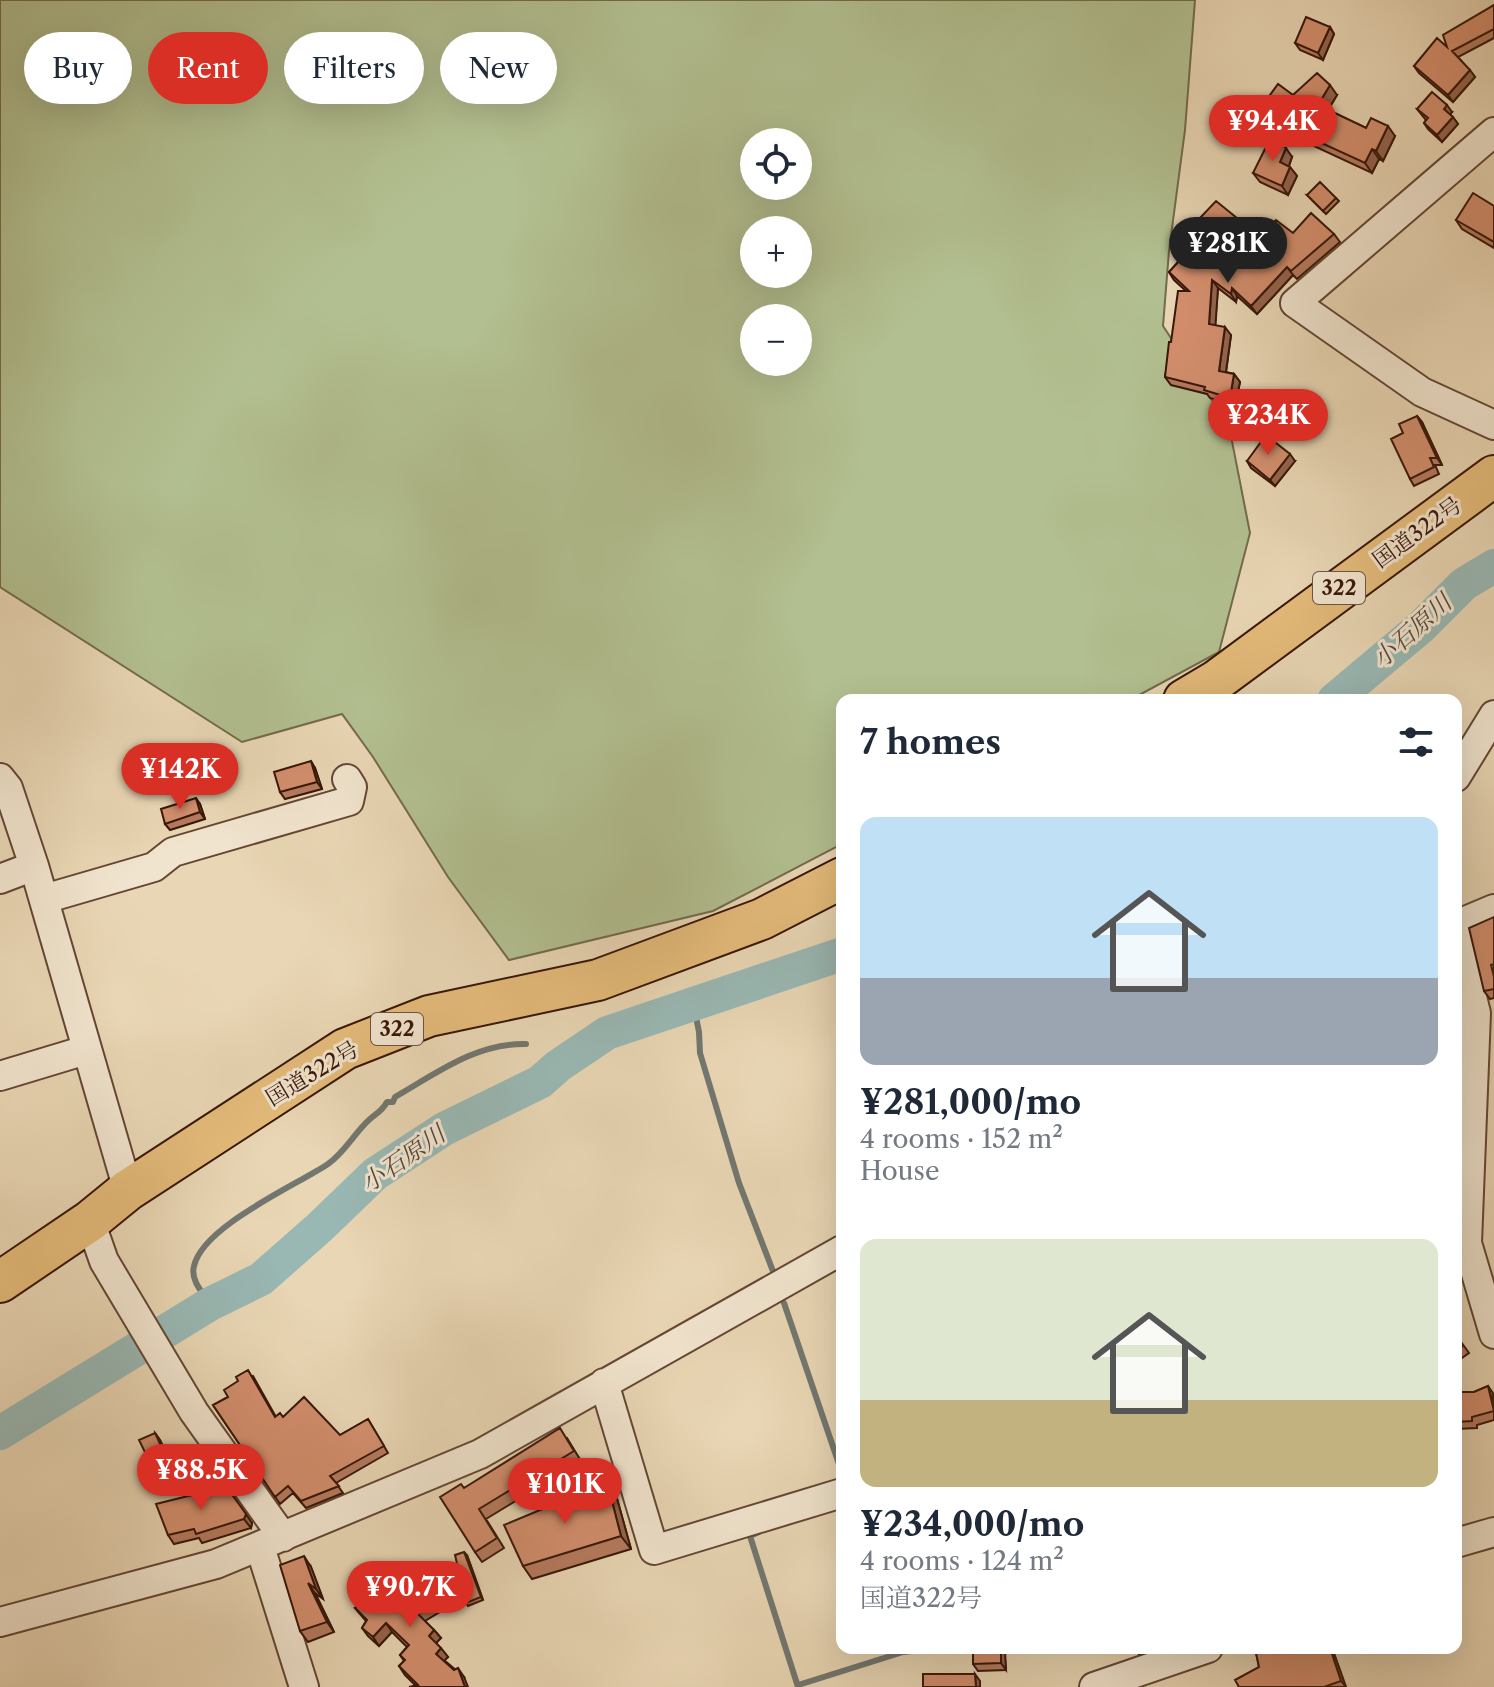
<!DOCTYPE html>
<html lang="en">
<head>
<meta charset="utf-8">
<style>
  body { margin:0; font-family:"Libre Caslon Text","Noto Serif JP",serif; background:#f2f2f3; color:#1f2937; height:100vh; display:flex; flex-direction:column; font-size:30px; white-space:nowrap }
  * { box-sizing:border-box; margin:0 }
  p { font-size:26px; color:#747a83 }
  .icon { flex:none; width:44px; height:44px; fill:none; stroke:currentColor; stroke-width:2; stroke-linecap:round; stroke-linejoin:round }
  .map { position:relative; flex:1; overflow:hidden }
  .side { position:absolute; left:836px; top:694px; width:626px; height:960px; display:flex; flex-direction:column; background:#fff; border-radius:16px; box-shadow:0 8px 32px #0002 }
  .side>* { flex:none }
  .hud { position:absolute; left:24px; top:32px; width:692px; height:72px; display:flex; gap:16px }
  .controls { position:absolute; left:740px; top:128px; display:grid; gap:16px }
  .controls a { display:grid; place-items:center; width:72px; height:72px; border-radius:50%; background:#fff; box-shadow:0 8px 32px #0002; font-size:40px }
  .price { position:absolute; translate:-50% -68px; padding:0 18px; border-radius:28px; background:#d93025; color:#fff; font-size:26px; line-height:52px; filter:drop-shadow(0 2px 4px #0008) }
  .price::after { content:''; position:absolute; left:50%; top:48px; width:24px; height:18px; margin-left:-12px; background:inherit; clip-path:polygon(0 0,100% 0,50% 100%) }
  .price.on { background:#222; color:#fff }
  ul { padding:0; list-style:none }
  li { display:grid; align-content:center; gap:16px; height:424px; padding:0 24px }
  li span { display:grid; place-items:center; height:248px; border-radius:16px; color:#555 }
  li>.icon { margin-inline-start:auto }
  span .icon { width:144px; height:144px; fill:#fffc; stroke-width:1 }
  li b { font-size:34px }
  h2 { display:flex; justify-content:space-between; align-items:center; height:96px; padding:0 24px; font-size:34px }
  .chip { padding:0 28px; border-radius:36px; background:#fff; box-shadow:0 8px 32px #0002; font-size:28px; line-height:72px }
  .chip.on { background:#d93025; color:#fff }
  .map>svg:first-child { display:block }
  .green { fill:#b2bf90; stroke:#746a4c; stroke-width:2; fill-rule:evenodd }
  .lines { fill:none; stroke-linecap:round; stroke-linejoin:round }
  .stream { stroke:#727770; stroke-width:6 }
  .river { stroke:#99b8b4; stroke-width:34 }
  .minor-casing { stroke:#644634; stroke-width:32 }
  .highway-casing { stroke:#371609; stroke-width:44 }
  .minor { stroke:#f1e4ce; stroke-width:28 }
  .highway { stroke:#e4bb7a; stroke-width:40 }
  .wall { fill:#b57a5e; stroke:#371609; stroke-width:2 }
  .shaded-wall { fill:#94634c; stroke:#371609; stroke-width:2 }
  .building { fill:#d38e6d; stroke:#371609; stroke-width:2 }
  .labels { text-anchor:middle; stroke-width:6; stroke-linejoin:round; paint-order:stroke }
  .shield { fill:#f1e4ce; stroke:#6f5444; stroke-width:2 }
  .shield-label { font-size:20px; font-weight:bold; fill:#371609 }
  .street-label { font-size:22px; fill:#371609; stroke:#f1e4ce }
  .water-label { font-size:24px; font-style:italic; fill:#54473c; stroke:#f1e4ce }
</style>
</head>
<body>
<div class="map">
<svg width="1494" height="1687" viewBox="0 0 1494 1687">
  <rect width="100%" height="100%" fill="#e9d6b4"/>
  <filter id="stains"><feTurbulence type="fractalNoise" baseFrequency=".0025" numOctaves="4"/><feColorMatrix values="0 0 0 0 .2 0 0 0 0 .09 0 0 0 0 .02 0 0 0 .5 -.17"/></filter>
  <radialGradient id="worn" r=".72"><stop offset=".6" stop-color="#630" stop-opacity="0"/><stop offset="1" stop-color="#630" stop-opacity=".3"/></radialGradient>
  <path class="green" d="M 0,0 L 1195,0 L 1185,130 L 1169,251 L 1163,326 L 1229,426 L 1250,533 L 1219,652 L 1130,700 L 842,700 L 842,844 L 713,911 L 509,960 L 448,877 L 373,757 L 342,714 L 242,742 L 0,587 ZM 754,142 L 798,142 L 798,186 L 754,186 ZM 754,230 L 798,230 L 798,274 L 754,274 ZM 754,318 L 798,318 L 798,362 L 754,362 Z"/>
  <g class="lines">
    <path class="stream" d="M 693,1002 L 699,1032 L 700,1053 L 739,1183 L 776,1279
      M 784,1303 L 842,1473
      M 210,1304 C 203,1293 190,1280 194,1266 C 203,1226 295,1186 328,1164 C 345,1152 355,1132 370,1119 C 377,1113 382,1111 387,1102 L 393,1102 L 395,1097 C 437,1073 476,1043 526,1044
      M 759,1532 L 750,1536 L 798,1687
      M 798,1685 L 903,1652 L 940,1648"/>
    <path class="river" d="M 1334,700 L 1421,627 L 1464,584 L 1494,566
      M 0,1433 L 210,1304 L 261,1279 L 320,1227 L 375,1174 L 444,1129 L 540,1082 L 558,1066 L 607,1033 L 842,954"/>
    <defs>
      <path id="minor" d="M 1494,132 L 1295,303 L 1422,392 L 1494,425
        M 1456,777 L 1494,715
        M 0,778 L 8,788 L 34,866
        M 0,879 L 34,866 L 128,1190
        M 44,899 L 154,867 L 173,852 L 349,801 L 352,787 L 347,779
        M 1456,925 L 1494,909
        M 1456,932 L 1476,1013 L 1467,1243 L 1494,1334
        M 0,1076 L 86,1050
        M 90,1221 L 104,1261 L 194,1412 L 283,1537
        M 604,1383 L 654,1550 L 842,1493
        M 1456,1543 L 1494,1532
        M 260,1547 L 304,1687
        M 0,1622 L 216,1564 L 480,1454 L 842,1250
        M 1094,1687 L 1208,1648"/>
      <path id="highway" d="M 1184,700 L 1216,681 L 1494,476
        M 0,1282 L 90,1221 L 128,1190 L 345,1049 L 429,1016 L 598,980 L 762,919 L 842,878"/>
    </defs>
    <use href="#minor" class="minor-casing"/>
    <use href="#highway" class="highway-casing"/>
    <use href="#minor" class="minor"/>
    <use href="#highway" class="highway"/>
  </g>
  <path class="wall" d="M 1494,5 L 1494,38 L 1458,57 L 1475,77 L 1453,102 L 1419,73 L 1414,66 L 1447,47 Z
    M 1330,27 L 1334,34 L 1323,60 L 1300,50 L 1295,43 Z
    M 1293,95 L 1337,95 L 1328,110 L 1366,128 L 1395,136 L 1383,161 L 1379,159 L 1372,173 L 1277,129 L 1266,120 L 1259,110 Z
    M 1417,109 L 1452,112 L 1450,114 L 1458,124 L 1442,142 L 1428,129 L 1424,123 L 1426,120 Z
    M 1292,157 L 1289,166 L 1297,176 L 1288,195 L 1260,182 L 1253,173 Z
    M 1307,195 L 1336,198 L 1339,201 L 1326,214 Z
    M 1494,206 L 1494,248 L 1462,229 L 1456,220 Z
    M 1248,227 L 1262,233 L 1334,234 L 1340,242 L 1297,279 L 1293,275 L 1257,314 L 1237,296 L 1236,302 L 1218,288 L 1215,325 L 1231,335 L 1226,372 L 1234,374 L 1240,382 L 1235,406 L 1210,398 L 1207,394 L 1171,385 L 1165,377 L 1171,342 L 1186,291 L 1174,280 L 1169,272 L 1190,249 L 1181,238 Z
    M 1417,416 L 1422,422 L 1442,465 L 1435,465 L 1439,474 L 1414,486 L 1410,479 L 1403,433 Z
    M 1247,461 L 1295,461 L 1275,486 L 1251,468 Z
    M 315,768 L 322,789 L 285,799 L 280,792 Z
    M 200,804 L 205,819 L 170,830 L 165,824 Z
    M 1494,917 L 1494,998 L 1490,999 L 1484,991 Z
    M 1456,1335 L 1469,1353 L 1456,1362 Z
    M 253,1376 L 276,1417 L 283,1417 L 340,1435 L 368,1419 L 388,1453 L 336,1483 L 343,1493 L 306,1508 L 293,1493 L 280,1504 L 213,1405 L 228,1397 L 238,1381 Z
    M 1488,1386 L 1494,1397 L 1494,1420 L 1477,1425 L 1477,1428 L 1456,1429 L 1456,1392 L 1474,1392 Z
    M 155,1433 L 160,1440 L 177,1476 L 162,1484 L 157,1477 Z
    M 567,1438 L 581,1461 L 486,1519 L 504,1548 L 482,1562 L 475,1552 L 464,1488 Z
    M 224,1492 L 252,1523 L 251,1528 L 202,1543 L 199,1538 L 174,1544 L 168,1535 Z
    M 616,1495 L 631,1549 L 532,1579 L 523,1566 Z
    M 467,1555 L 483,1600 L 468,1606 L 466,1603 Z
    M 311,1567 L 323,1599 L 315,1593 L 334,1632 L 308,1642 L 300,1631 Z
    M 432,1578 L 450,1606 L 425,1621 L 434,1630 L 441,1638 L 436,1643 L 448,1657 L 444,1660 L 464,1677 L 416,1686 L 405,1675 L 399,1666 L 404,1661 L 400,1655 L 407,1647 L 392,1632 L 379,1646 L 368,1636 L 362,1628 L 366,1621 L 355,1608 L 410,1591 Z
    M 973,1648 L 1004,1648 L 1006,1670 L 978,1671 L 973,1664 Z
    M 1136,1648 L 1156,1648 L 1139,1654 Z
    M 1255,1648 L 1297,1648 L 1298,1652 L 1308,1648 L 1332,1648 L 1346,1687 L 1239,1687 L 1259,1667 Z"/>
  <path class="shaded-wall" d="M 1330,27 L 1334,34 L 1323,60 L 1318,53 Z
    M 1470,70 L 1475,77 L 1453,102 L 1448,95 Z
    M 1330,85 L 1337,95 L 1325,115 L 1318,105 Z
    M 1447,105 L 1452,112 L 1449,116 L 1444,109 Z
    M 1453,117 L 1458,124 L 1442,142 L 1437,135 Z
    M 1388,126 L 1395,136 L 1383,161 L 1376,151 Z
    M 1286,148 L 1292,157 L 1287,171 L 1280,162 Z
    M 1372,149 L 1379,159 L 1372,173 L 1365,163 Z
    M 1290,167 L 1297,176 L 1288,195 L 1282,186 Z
    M 1287,267 L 1293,275 L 1257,314 L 1251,306 Z
    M 1212,280 L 1218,288 L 1215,332 L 1209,324 Z
    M 1232,288 L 1237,296 L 1236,302 L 1231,294 Z
    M 1225,327 L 1231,335 L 1225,379 L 1219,371 Z
    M 1234,374 L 1240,382 L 1235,406 L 1230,398 Z
    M 1417,416 L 1422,422 L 1442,465 L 1437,458 Z
    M 1290,454 L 1295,461 L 1275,486 L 1270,480 Z
    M 311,761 L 315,768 L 322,789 L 317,782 Z
    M 196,798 L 200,804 L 205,819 L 200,812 Z
    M 1488,1386 L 1493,1393 L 1494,1407 Z
    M 155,1433 L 160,1440 L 177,1476 L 172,1469 Z
    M 607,1482 L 616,1495 L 631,1549 L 621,1536 Z
    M 246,1514 L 252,1523 L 251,1528 L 244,1519 Z
    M 464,1552 L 467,1555 L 483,1600 L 481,1597 Z
    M 304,1556 L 311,1567 L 323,1599 L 316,1589 Z
    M 308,1583 L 315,1593 L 334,1632 L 327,1622 Z
    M 386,1623 L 392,1632 L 379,1646 L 373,1637 Z
    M 434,1630 L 441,1638 L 435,1644 L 429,1636 Z
    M 441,1648 L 448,1657 L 443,1662 L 436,1654 Z
    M 1001,1648 L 1004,1648 L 1005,1650 L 1006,1670 L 1001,1663 Z
    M 1330,1648 L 1332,1648 L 1346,1687 L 1341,1681 Z
    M 458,1668 L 464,1677 L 468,1687 L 465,1687 Z
    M 975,1674 L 980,1681 L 980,1687 L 976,1687 Z"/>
  <path class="building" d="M 1494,5 L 1494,29 L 1452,51 L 1470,70 L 1448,95 L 1414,66 L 1437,38 L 1447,47 L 1443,35 Z
    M 1306,17 L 1330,27 L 1318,53 L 1295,43 Z
    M 1317,73 L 1330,85 L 1318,105 L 1366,128 L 1371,118 L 1388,126 L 1376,151 L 1372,149 L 1365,163 L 1269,119 L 1259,110 L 1278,84 L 1293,95 Z
    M 1432,92 L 1447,105 L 1444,109 L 1453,117 L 1437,135 L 1424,123 L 1428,118 L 1417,109 Z
    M 1272,135 L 1286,148 L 1280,162 L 1290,167 L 1282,186 L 1253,173 Z
    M 1320,182 L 1336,198 L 1323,211 L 1307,195 Z
    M 1473,193 L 1494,206 L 1494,242 L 1456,220 Z
    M 1216,201 L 1248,227 L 1252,223 L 1262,233 L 1261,235 L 1276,220 L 1293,233 L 1311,213 L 1334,234 L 1291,271 L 1287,267 L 1251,306 L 1232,288 L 1231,294 L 1212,280 L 1209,324 L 1225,327 L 1219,371 L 1234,374 L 1230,398 L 1204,390 L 1205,387 L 1165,377 L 1169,342 L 1171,342 L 1178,291 L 1189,291 L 1169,272 L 1192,247 L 1181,238 Z
    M 1417,416 L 1437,458 L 1430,458 L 1434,467 L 1410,479 L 1391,439 L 1403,433 L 1399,424 Z
    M 1266,435 L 1290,454 L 1270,480 L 1247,461 Z
    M 311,761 L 317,782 L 280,792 L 274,772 Z
    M 196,798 L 200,812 L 165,824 L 161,809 Z
    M 1494,917 L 1494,964 L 1491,965 L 1494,977 L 1494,989 L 1484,991 L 1469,928 Z
    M 1456,1335 L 1463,1346 L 1456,1351 Z
    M 248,1370 L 275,1417 L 280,1413 L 283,1417 L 304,1397 L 340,1435 L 368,1419 L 384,1446 L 330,1476 L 339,1486 L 301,1501 L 288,1486 L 275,1497 L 213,1405 L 228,1397 L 224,1390 L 238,1381 L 236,1377 Z
    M 1488,1386 L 1494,1411 L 1472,1417 L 1472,1421 L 1456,1422 L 1456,1392 L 1474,1392 Z
    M 560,1428 L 574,1451 L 479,1509 L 497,1538 L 475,1552 L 440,1497 L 461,1484 L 464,1488 Z
    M 155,1433 L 172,1469 L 157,1477 L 139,1440 Z
    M 607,1482 L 621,1536 L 523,1566 L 504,1525 Z
    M 220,1488 L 224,1492 L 228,1489 L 246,1514 L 244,1519 L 196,1534 L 194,1529 L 168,1535 L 156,1504 Z
    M 464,1552 L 481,1597 L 466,1603 L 455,1555 Z
    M 304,1556 L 316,1589 L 308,1583 L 327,1622 L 300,1631 L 280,1565 Z
    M 388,1571 L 410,1591 L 432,1578 L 444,1597 L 417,1613 L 434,1630 L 429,1636 L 441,1648 L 436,1654 L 454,1670 L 458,1668 L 465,1687 L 409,1687 L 418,1685 L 399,1666 L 405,1660 L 400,1655 L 409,1645 L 386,1623 L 373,1637 L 362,1628 L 367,1620 L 355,1608 Z
    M 973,1648 L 1001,1648 L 1001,1663 L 973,1664 Z
    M 1255,1648 L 1293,1648 L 1294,1653 L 1308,1648 L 1330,1648 L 1341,1681 L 1324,1687 L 1239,1687 L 1235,1680 L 1259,1667 Z
    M 923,1674 L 975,1674 L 976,1687 L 923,1687 Z"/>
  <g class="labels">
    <g class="shield">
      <rect x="1313" y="572" width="52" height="32" rx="6"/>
      <rect x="371" y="1013" width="52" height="32" rx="6"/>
    </g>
    <g class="shield-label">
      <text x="1339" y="595">322</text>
      <text x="397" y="1036">322</text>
    </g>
    <g class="street-label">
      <text transform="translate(1417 532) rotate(-36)" y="8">国道322号</text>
      <text transform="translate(312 1073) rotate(-31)" y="8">国道322号</text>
    </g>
    <g class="water-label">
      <text transform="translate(1412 631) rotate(-42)" y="8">小石原川</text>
      <text transform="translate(403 1159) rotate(-35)" y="8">小石原川</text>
    </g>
  </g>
  <rect width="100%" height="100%" filter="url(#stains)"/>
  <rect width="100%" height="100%" fill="url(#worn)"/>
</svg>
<div class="controls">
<a><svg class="icon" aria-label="locate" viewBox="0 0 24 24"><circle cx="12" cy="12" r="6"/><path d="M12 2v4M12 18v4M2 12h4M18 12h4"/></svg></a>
<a>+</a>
<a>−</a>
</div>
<b class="price" style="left:1273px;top:163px">¥94.4K</b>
<b class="price on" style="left:1228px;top:285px">¥281K</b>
<b class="price" style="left:1268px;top:457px">¥234K</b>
<b class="price" style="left:180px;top:811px">¥142K</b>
<b class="price" style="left:201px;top:1512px">¥88.5K</b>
<b class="price" style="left:565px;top:1526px">¥101K</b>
<b class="price" style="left:410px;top:1629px">¥90.7K</b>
<div class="hud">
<a class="chip">Buy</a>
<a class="chip on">Rent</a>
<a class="chip">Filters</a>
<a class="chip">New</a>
</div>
<section class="side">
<h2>7 homes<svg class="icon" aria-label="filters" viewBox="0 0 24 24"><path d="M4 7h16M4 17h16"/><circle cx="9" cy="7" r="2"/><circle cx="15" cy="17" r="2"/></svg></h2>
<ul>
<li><span style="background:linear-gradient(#bfe0f5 65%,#9aa5b1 0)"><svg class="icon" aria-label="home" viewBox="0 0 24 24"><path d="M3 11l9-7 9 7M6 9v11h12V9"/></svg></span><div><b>¥281,000/mo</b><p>4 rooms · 152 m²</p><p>House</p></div></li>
<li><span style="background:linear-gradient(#dfe7d0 65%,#c2b280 0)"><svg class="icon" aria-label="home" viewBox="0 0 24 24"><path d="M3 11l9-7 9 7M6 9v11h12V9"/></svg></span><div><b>¥234,000/mo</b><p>4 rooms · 124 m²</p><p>国道322号</p></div></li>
</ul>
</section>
</div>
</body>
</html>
